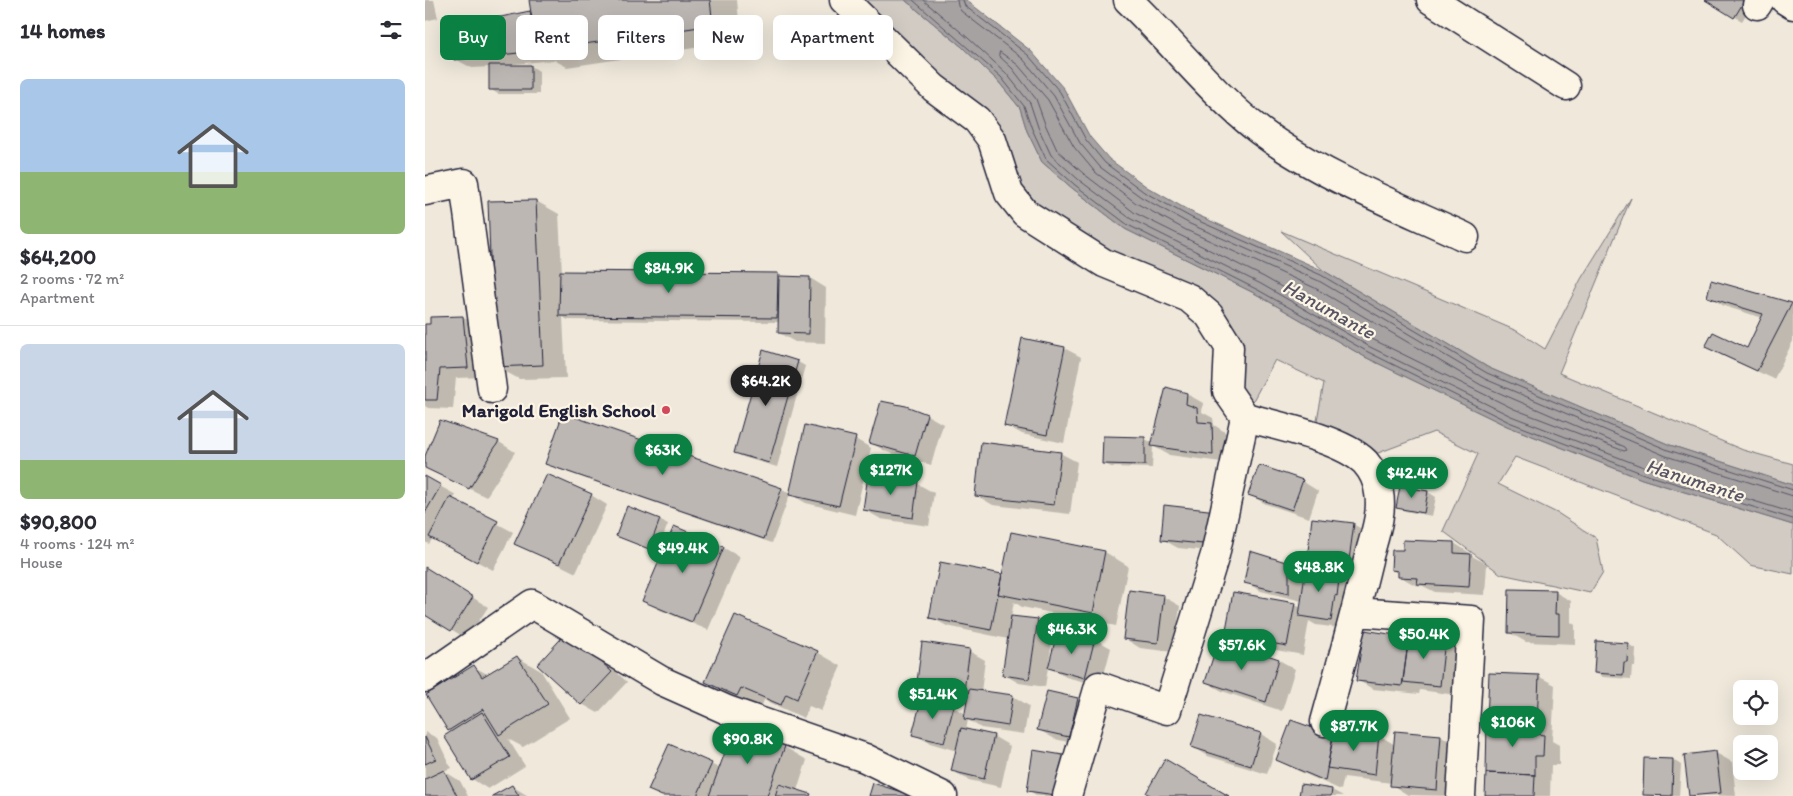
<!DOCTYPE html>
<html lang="en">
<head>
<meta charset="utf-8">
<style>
  body { margin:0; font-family:Itim,sans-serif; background:#f2f2f3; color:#2b2b33; height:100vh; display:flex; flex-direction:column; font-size:19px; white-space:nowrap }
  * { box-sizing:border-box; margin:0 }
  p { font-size:16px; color:#7c7c81 }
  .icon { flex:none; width:28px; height:28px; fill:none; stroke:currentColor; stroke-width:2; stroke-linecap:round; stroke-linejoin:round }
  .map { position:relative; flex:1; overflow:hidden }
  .panel { display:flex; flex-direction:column; background:#fff; width:425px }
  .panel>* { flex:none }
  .top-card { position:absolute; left:15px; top:15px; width:475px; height:45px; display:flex; gap:10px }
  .buttons { position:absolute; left:1308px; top:680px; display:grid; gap:10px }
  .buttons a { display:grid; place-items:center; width:45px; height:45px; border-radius:8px; background:#fff; box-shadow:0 5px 20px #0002; font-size:25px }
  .price { position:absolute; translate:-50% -42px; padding:0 11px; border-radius:18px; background:#0b8043; color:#fff; font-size:16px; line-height:32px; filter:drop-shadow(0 1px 2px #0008) }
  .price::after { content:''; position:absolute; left:50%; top:30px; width:15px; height:11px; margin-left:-8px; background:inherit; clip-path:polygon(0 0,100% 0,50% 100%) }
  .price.current { background:#222; color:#fff }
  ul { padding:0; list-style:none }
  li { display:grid; align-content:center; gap:10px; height:265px; padding:0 20px }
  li+li { border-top:1px solid #e1e1e2 }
  li span { display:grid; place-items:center; height:155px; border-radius:8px; color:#555 }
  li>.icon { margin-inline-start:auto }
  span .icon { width:90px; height:90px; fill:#fffc; stroke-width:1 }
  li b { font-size:21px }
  h2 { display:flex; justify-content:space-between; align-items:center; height:60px; padding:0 20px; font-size:21px }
  .chip { padding:0 18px; border-radius:8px; background:#fff; box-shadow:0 5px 20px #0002; font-size:18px; line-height:45px }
  .chip.current { background:#0b8043; color:#fff }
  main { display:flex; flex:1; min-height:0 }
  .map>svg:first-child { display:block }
  .green { fill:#d1cbc3; stroke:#7a767f }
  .water { fill:#a6a2a2; stroke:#716f79 }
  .shadow { fill:#0003 }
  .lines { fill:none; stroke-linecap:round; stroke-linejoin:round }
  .shore { stroke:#575564; stroke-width:1 }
  .building { fill:#bcb7b3; stroke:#22223b }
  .minor-casing { stroke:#22223b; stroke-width:31 }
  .minor { stroke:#fcf5e5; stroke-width:28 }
  .poi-dot { fill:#d1495b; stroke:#fcf5e5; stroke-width:2 }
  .labels { text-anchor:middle; stroke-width:4.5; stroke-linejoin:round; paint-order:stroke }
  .poi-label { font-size:19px; font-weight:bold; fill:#22223b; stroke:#fcf5e5; text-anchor:end }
  .water-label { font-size:20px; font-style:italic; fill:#575564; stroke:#fcf5e5 }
</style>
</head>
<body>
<main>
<section class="panel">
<h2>14 homes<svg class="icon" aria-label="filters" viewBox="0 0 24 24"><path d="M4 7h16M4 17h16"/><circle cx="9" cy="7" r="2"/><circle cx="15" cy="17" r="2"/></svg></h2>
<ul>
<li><span style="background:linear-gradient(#a9c7e8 60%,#8fb573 0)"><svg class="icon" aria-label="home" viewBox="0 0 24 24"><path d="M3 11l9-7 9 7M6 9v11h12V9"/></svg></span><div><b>$64,200</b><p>2 rooms · 72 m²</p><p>Apartment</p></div></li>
<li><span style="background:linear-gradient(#c9d6e8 75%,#8fb573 0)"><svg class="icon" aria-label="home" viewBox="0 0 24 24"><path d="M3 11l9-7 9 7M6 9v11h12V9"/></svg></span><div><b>$90,800</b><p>4 rooms · 124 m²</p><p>House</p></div></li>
</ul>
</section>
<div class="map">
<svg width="1368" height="796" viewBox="0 0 1368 796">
  <rect width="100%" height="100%" fill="#efe8db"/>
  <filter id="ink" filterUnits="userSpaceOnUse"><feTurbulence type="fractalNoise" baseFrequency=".02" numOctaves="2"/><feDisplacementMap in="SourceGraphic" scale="10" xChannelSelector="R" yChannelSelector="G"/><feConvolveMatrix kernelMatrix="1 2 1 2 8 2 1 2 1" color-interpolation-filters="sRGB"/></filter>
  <g filter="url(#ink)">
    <path class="green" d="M 428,0 L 480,0 L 536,46 L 572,80 L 595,108 L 602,131 L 617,162 L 647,188 L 700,229 L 831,294 L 940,357 L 1082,426 L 1217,479 L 1368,525 L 1368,574 L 1325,565 L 1291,534 L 1090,457 L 1073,484 L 1134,514 L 1171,538 L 1178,572 L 1165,593 L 1076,574 L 1018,531 L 1053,454 L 1009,432 L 945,456 L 891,426 L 899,383 L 850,360 L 824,408 L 815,400 L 816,364 L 723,274 L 614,213 L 589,181 Z
      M 1206,198 L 1134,373 L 1318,450 L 1368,464 L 1368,485 L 1245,445 L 1064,368 L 899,271 L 856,231 L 1092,331 L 1120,349 L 1156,279 Z"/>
    <path class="water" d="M 480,0 L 541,0 L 606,51 L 639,89 L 665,137 L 684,159 L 722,187 L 770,214 L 899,271 L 1064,368 L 1245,445 L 1368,485 L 1368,525 L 1217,479 L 1082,426 L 940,357 L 831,294 L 700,229 L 647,188 L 617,162 L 602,131 L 595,108 L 572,80 L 536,46 Z"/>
    <path class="shadow" d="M 0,0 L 9,0 L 13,18 L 0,21 Z
      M 105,0 L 312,0 L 316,41 L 142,67 L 129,60 L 88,64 L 89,66 L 106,66 L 114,71 L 114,94 L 73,94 L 65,89 L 65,67 L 47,68 L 30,59 L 105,12 L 107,13 Z
      M 1282,0 L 1330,0 L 1317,21 Z
      M 111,201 L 134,214 L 137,273 L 352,274 L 357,277 L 385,278 L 401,288 L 400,343 L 370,342 L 354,333 L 354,322 L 143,320 L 138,317 L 141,378 L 94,379 L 70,366 Z
      M 1283,296 L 1368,305 L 1368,341 L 1349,379 L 1298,356 L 1282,347 L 1323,349 L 1338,318 L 1299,306 Z
      M 38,317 L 54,327 L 59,377 L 31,378 L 28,409 L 3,408 L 0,406 L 0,326 Z
      M 639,348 L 656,357 L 639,443 L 597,434 L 581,425 Z
      M 373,362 L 380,366 L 352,467 L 318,457 L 311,453 Z
      M 762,394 L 778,403 L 777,412 L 788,418 L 789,425 L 803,434 L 804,463 L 744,455 L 728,446 L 727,468 L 686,467 L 678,463 L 720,439 L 728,443 Z
      M 481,407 L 502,415 L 518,424 L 506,465 L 462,452 L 446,443 Z
      M 139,414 L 357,489 L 365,494 L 430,439 L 446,448 L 430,515 L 381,503 L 365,494 L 347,543 L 130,468 L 122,464 Z
      M 15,422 L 74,442 L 90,452 L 61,497 L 0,466 L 0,460 Z
      M 635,453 L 652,462 L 645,514 L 568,505 L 551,495 Z
      M 0,478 L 31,495 L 28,500 L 88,532 L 68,570 L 8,538 L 4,544 L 0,542 Z
      M 877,481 L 893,491 L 884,518 L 841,504 L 825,495 Z
      M 493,484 L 509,493 L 504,526 L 456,519 L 440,510 Z
      M 1003,492 L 1011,497 L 1007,516 L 980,511 L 972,507 Z
      M 166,495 L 182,505 L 151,573 L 91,543 Z
      M 235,520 L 243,524 L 232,552 L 192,536 Z
      M 808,521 L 805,553 L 753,548 L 737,539 Z
      M 928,524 L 945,534 L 923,629 L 891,625 L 884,621 L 878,655 L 818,644 L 802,634 L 869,604 L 876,608 L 877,601 L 836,591 L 820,582 L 864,564 L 881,574 Z
      M 250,528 L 299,548 L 315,557 L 283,630 L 235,610 L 219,601 Z
      M 587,533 L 680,552 L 703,566 L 691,626 L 597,607 L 589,602 L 586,617 L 613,621 L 629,630 L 624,661 L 626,661 L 653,644 L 655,635 L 670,639 L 686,648 L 676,686 L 641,677 L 623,667 L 620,687 L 594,683 L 578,674 L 583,639 L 522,626 L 505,617 L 576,576 L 578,576 Z
      M 980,541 L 1029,543 L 1045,553 L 1045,555 L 1062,564 L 1060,595 L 1010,592 L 998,586 L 990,585 L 974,576 L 974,574 L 967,570 L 979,552 Z
      M 0,568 L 63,607 L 42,639 L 0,613 Z
      M 705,592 L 739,597 L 755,606 L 749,652 L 715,648 L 699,638 Z
      M 1130,592 L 1146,601 L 1146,622 L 1150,625 L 1150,644 L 1101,642 L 1085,633 Z
      M 985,635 L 1020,640 L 1036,650 L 1031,695 L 995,690 L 994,694 L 948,689 L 932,680 L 985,638 Z
      M 795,641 L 854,660 L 870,669 L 857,711 L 797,691 L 781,682 Z
      M 159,642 L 202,682 L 173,713 L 157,704 Z
      M 1203,644 L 1211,649 L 1210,666 L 1207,666 L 1206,679 L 1178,677 L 1170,673 Z
      M 544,651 L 560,660 L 556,692 L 588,696 L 604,706 L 599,734 L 556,728 L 543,720 L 541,730 L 568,736 L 585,746 L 576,787 L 544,780 L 528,771 L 532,751 L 505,743 L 488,734 L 528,707 L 541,714 L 542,704 L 508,699 L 492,689 Z
      M 392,652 L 416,666 L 396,711 L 384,706 L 379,718 L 339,700 L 336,708 L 305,695 L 282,682 Z
      M 92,657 L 116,671 L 145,718 L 98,747 L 83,739 L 100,766 L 63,789 L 47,779 L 27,732 L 24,730 L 49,667 L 64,675 Z
      M 1113,676 L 1130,685 L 1127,741 L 1134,745 L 1134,765 L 1126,765 L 1125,796 L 1061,796 Z
      M 653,699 L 669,708 L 660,746 L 630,739 L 614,730 Z
      M 867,722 L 909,737 L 954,735 L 970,745 L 971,733 L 1016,736 L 1032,745 L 1028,796 L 983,795 L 967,785 L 967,783 L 919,777 L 916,790 L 869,769 L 853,760 Z
      M 0,732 L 12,738 L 26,768 L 19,771 L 35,781 L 43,796 L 0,796 Z
      M 836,734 L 852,744 L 842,774 L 783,756 L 767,746 Z
      M 346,739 L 382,760 L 372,791 L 387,796 L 237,796 L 225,789 L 245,745 L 296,769 Z
      M 1291,753 L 1307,762 L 1311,796 L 1265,795 Z
      M 1248,760 L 1256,765 L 1254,796 L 1222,796 L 1219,794 Z
      M 877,785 L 907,790 L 918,796 L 875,796 Z
      M 87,786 L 103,796 L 70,796 Z
      M 603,790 L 656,796 L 613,796 Z"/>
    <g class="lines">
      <path class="shore" d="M 488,0 L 576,77 L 599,106 L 607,129 L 621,159 L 650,185 L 703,225 L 833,290 L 943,352 L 1084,422 L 1219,474 L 1368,519
        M 498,0 L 543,38 L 581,73 L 605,103 L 613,127 L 626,155 L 654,180 L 706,219 L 836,284 L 945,347 L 1086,416 L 1221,468 L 1368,513
        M 532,0 L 533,6 L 536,11 L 598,59 L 629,96 L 655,143 L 675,167 L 716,197 L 765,224 L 894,281 L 1060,379 L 1241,456 L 1368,496
        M 538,0 L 540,6 L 603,55 L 635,92 L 661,140 L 680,163 L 719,192 L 767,218 L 896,275 L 1062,373 L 1243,450 L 1368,490
        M 575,52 L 593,65 L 623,100 L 649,147 L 670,172 L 711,203 L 761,230 L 890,288 L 1056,385 L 1200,447 L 1202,450 L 1199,451 L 1089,409 L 949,340 L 839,277 L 710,213 L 659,174 L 632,150 L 620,124 L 611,99 L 587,68 L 574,56 Z"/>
    </g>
    <path class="building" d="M 104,0 L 285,0 L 288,25 L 112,51 Z
      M 1280,0 L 1320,0 L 1309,18 Z
      M 105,11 L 112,51 L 29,60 L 17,29 Z
      M 64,65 L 106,65 L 106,90 L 64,90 Z
      M 111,200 L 118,365 L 69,367 L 63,201 Z
      M 135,271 L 353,273 L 352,318 L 134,316 Z
      M 354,276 L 385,277 L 384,334 L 353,333 Z
      M 1286,280 L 1367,303 L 1332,371 L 1280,347 L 1288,332 L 1322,348 L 1338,314 L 1282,297 Z
      M 38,316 L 43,368 L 15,369 L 12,400 L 0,400 L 0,324 L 5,324 L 5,317 Z
      M 597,338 L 640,347 L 622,435 L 579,426 Z
      M 338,350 L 373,361 L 344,463 L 309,453 Z
      M 741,387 L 762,393 L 761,404 L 772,408 L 773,422 L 787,423 L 788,455 L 726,446 Z
      M 456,401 L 481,406 L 502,414 L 490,456 L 444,443 Z
      M 138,413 L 357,488 L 339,539 L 120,464 Z
      M 15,420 L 74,441 L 44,489 L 0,468 L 0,456 Z
      M 380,425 L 431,437 L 414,506 L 364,495 Z
      M 678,436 L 720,437 L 720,465 L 677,464 Z
      M 556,442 L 636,452 L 629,505 L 550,496 Z
      M 834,465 L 878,480 L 867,510 L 823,495 Z
      M 122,474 L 167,494 L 134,564 L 89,544 Z
      M 443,475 L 493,482 L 488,518 L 438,510 Z
      M 0,476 L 16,485 L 0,513 Z
      M 975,486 L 1003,491 L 999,513 L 971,508 Z
      M 25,497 L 73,521 L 52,562 L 4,537 Z
      M 739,505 L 792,511 L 789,545 L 736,540 Z
      M 202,506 L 235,519 L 224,549 L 191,536 Z
      M 887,518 L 929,523 L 924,560 L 916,559 L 915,571 L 881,567 Z
      M 249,526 L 299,547 L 267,622 L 217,601 Z
      M 586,532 L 680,551 L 668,613 L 573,594 Z
      M 978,540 L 1029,542 L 1029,553 L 1046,554 L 1044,587 L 992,584 L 993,578 L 973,577 L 973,571 L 966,570 L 967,550 L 978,550 Z
      M 825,551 L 864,563 L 864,594 L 819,583 Z
      M 515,562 L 577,574 L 566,630 L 504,618 Z
      M 0,567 L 48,597 L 26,631 L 0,615 Z
      M 881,567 L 915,571 L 912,596 L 910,595 L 906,621 L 874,616 Z
      M 1084,589 L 1131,590 L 1130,614 L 1134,614 L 1134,635 L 1083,633 Z
      M 704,590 L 739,595 L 733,643 L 698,639 Z
      M 808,592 L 870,603 L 862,646 L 800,635 Z
      M 310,615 L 393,651 L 372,699 L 361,694 L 356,705 L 316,688 L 312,696 L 280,682 Z
      M 586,616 L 613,619 L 604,679 L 577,675 Z
      M 939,630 L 984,637 L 977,686 L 931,681 Z
      M 143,631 L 187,672 L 156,705 L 112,665 Z
      M 654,633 L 670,638 L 660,678 L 623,668 L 631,637 L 652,642 Z
      M 984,634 L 1020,639 L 1015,686 L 978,682 Z
      M 794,639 L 854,659 L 841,702 L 780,682 Z
      M 1171,641 L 1203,643 L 1202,662 L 1199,662 L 1198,675 L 1169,673 Z
      M 497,642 L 545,649 L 538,697 L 491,690 Z
      M 92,656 L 123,704 L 74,735 L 58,709 L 23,731 L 1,695 L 49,665 L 57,677 Z
      M 1064,673 L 1114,675 L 1112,724 L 1062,722 Z
      M 544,689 L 588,695 L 583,726 L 539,719 Z
      M 622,691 L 653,698 L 644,737 L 612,730 Z
      M 497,697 L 529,706 L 519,743 L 487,735 Z
      M 57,712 L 85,757 L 46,780 L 19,736 Z
      M 776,715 L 836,733 L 826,766 L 766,747 Z
      M 866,720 L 908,735 L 900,781 L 851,760 Z
      M 1062,722 L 1112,724 L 1111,734 L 1119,735 L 1118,756 L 1110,756 L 1110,775 L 1061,773 Z
      M 310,725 L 353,741 L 360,746 L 342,796 L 284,796 Z
      M 536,728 L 569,735 L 559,779 L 526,771 Z
      M 910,729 L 954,734 L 950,775 L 902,768 Z
      M 970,731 L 1016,735 L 1012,790 L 965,786 Z
      M 0,737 L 11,759 L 0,764 Z
      M 244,744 L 287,763 L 272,796 L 237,796 L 223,790 Z
      M 608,750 L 644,756 L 638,796 L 602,791 Z
      M 1291,751 L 1296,793 L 1264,796 L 1259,755 Z
      M 1219,758 L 1248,759 L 1247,796 L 1218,795 Z
      M 740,759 L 804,796 L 727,796 L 721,793 Z
      M 19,770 L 32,796 L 0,796 L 0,779 Z
      M 1061,773 L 1110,775 L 1109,796 L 1060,796 Z
      M 448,783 L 489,796 L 444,796 Z
      M 354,784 L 386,794 L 385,796 L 350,796 Z
      M 876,784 L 907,789 L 906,796 L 874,796 Z
      M 87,785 L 94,796 L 67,796 Z"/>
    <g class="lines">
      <defs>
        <path id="minor" d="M 419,0 L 509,88 L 552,120 L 567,140 L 584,193 L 600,213 L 679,263 L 764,298 L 784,315 L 804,347 L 802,391 L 820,417 L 790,555 L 742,710 L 674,686 L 642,796
          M 703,0 C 748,43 786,93 835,131 C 894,175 973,206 1040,237
          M 1006,0 L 1141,86
          M 1360,0 L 1368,5
          M 1332,5 L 1335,0
          M 0,191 L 39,183 L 67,389
          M 820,417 C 853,426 916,439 940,462 C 947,470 953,482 954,493 C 958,515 948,539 943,560 C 930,614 915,668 900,722
          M 930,612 L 1046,620 L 1036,796
          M 0,678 L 107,604 L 237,681 L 302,710 L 440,758 L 518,796"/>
      </defs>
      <use href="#minor" class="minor-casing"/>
      <use href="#minor" class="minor"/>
    </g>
  </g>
  <circle class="poi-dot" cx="241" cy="410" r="5"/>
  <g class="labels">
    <g class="poi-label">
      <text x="231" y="417">Marigold English School</text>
    </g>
    <g class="water-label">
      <text transform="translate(904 309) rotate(29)" y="7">Hanumante</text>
      <text transform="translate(1270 480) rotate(18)" y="7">Hanumante</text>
    </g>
  </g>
</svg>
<div class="buttons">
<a><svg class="icon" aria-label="locate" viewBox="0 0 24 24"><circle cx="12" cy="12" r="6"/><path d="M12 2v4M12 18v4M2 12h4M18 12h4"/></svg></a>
<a><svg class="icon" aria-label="layers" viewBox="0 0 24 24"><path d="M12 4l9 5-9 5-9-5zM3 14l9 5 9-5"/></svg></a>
</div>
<b class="price" style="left:244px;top:294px">$84.9K</b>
<b class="price current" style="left:341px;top:407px">$64.2K</b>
<b class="price" style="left:238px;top:476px">$63K</b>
<b class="price" style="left:466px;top:496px">$127K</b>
<b class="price" style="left:987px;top:499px">$42.4K</b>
<b class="price" style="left:258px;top:574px">$49.4K</b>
<b class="price" style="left:894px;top:593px">$48.8K</b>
<b class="price" style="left:647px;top:655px">$46.3K</b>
<b class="price" style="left:999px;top:660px">$50.4K</b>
<b class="price" style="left:817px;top:671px">$57.6K</b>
<b class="price" style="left:508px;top:720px">$51.4K</b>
<b class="price" style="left:1088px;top:748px">$106K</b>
<b class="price" style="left:929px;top:752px">$87.7K</b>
<b class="price" style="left:323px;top:765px">$90.8K</b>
<div class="top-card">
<a class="chip current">Buy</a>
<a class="chip">Rent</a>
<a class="chip">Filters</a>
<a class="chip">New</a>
<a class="chip">Apartment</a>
</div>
</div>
</main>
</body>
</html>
